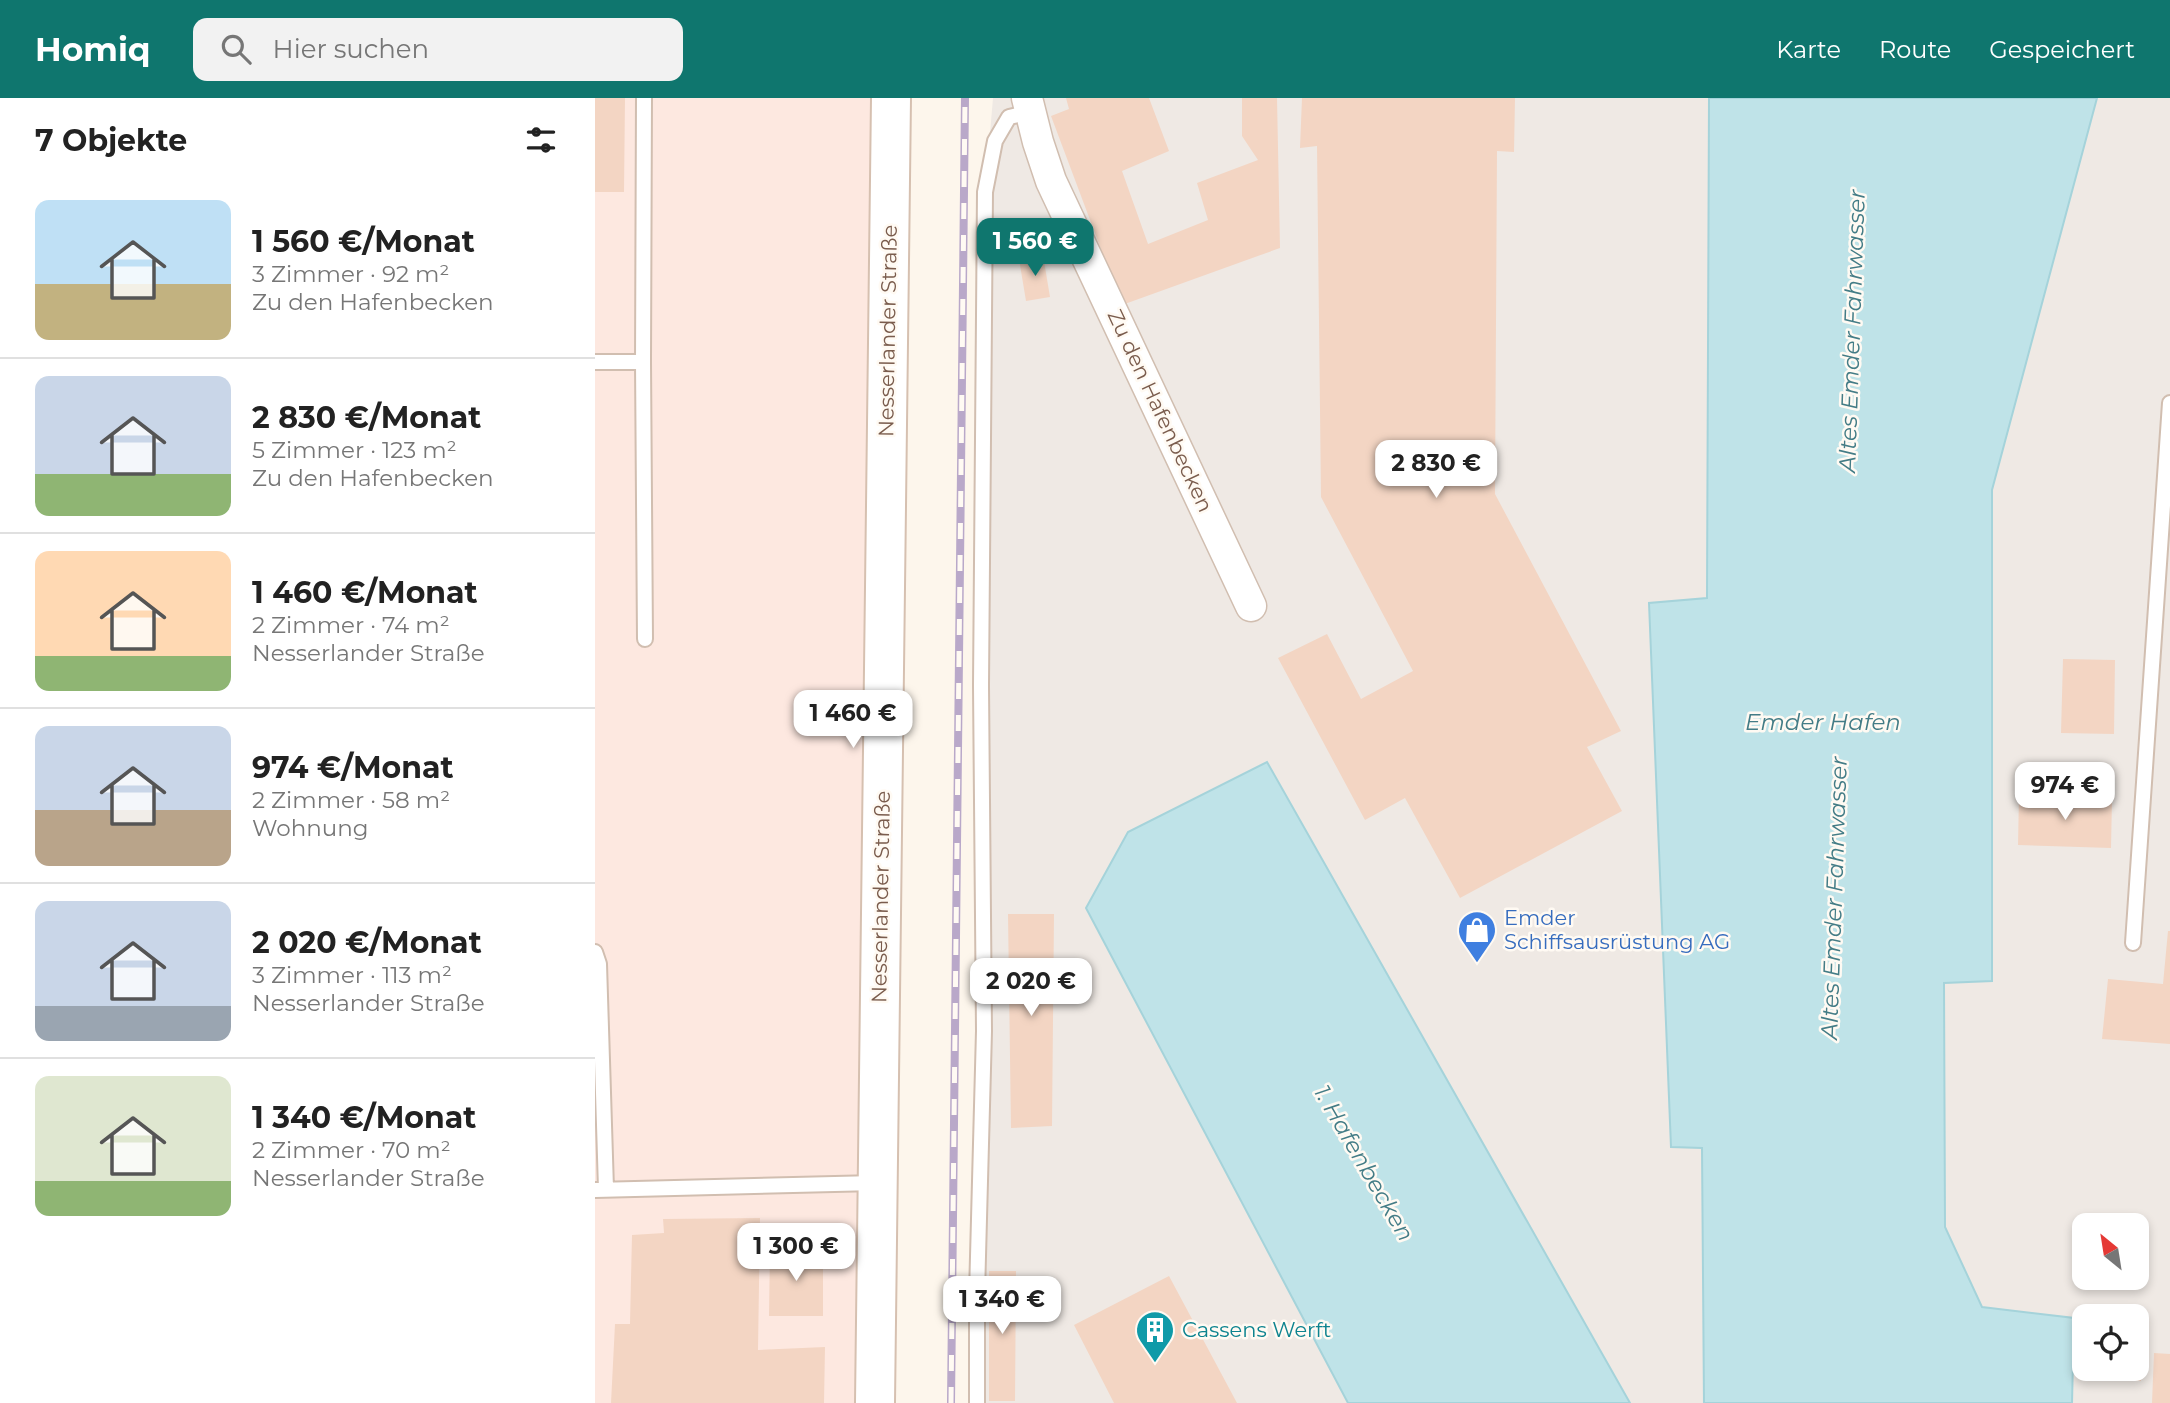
<!DOCTYPE html>
<html lang="de">
<head>
<meta charset="utf-8">
<style>
  body { margin:0; font-family:Montserrat,sans-serif; background:#f2f2f2; color:#222; height:100vh; display:flex; flex-direction:column; font-size:26px; white-space:nowrap }
  * { box-sizing:border-box; margin:0 }
  p { font-size:23px; color:#767676 }
  .icon { flex:none; width:38px; height:38px; fill:none; stroke:currentColor; stroke-width:2; stroke-linecap:round; stroke-linejoin:round }
  .map { position:relative; flex:1; overflow:hidden }
  .side { display:flex; flex-direction:column; background:#fff; width:595px }
  .side>* { flex:none }
  .needle { width:46px; rotate:330deg }
  .controls { position:absolute; left:1477px; top:1115px; display:grid; gap:14px }
  .controls a { display:grid; place-items:center; width:77px; height:77px; border-radius:14px; background:#fff; box-shadow:0 4px 10px #0003; font-size:35px }
  .price { position:absolute; translate:-50% -60px; padding:0 16px; border-radius:14px; background:#fff; color:#222; font-size:23px; line-height:46px; filter:drop-shadow(0 2px 4px #0008) }
  .price::after { content:''; position:absolute; left:50%; top:42px; width:21px; height:16px; margin-left:-10px; background:inherit; clip-path:polygon(0 0,100% 0,50% 100%) }
  .price.active { background:#0f766e; color:#fff }
  ul { padding:0; list-style:none }
  li { display:flex; align-items:center; gap:21px; height:175px; padding:0 35px }
  li+li { border-top:2px solid #e0e0e0 }
  li span { display:grid; place-items:center; flex:none; width:196px; height:140px; border-radius:14px; color:#555 }
  li>.icon { margin-inline-start:auto }
  span .icon { width:84px; height:84px; fill:#fffc; stroke-width:1 }
  li b { font-size:30px }
  h2 { display:flex; justify-content:space-between; align-items:center; height:84px; padding:0 35px; font-size:30px }
  header { display:flex; align-items:center; gap:42px; box-sizing:border-box; height:98px; padding:0 35px; background:#0f766e; color:#fff }
  header strong { font-size:33px }
  nav { display:flex; gap:38px; margin-inline-start:auto; font-size:24px }
  .search { width:490px; height:63px; background:#f2f2f2; display:flex; align-items:center; gap:18px; box-sizing:border-box; padding:0 24px; border-radius:14px; color:#767676; font-size:26px }
  main { display:flex; flex:1; min-height:0 }
  .map>svg:first-child { display:block }
  .commercial { fill:#fde8e0 }
  .industrial { fill:#efe9e4; fill-rule:evenodd }
  .water { fill:#bfe3e8; stroke:#a5d3da; stroke-width:2 }
  .building { fill:#f3d5c3 }
  .lines { fill:none; stroke-linecap:round; stroke-linejoin:round }
  .lane-casing { stroke:#d1beb0; stroke-width:18 }
  .street-casing { stroke:#d1beb0; stroke-width:33 }
  .secondary-casing { stroke:#d6c0b0; stroke-width:42 }
  .lane { stroke:#fff; stroke-width:14 }
  .street { stroke:#fff; stroke-width:30 }
  .secondary { stroke:#fff; stroke-width:38 }
  .rail-casing { stroke:#b9a8c9; stroke-width:8 }
  .rail { stroke:#fffaf3; stroke-width:5; stroke-dasharray:16; stroke-linecap:butt }
  .labels { text-anchor:middle; stroke-width:5; stroke-linejoin:round; paint-order:stroke }
  .street-label { font-size:21px; fill:#7a5c4d; stroke:#fffaf3 }
  .shop-label { font-size:21px; fill:#366cbe; stroke:#fffaf3; text-anchor:start }
  .culture-label { font-size:21px; fill:#0d838f; stroke:#fffaf3; text-anchor:start }
  .water-label { font-size:23px; font-style:italic; fill:#437c86; stroke:#fffaf3 }
</style>
</head>
<body>
<header>
<strong>Homiq</strong>
<div class="search"><svg class="icon" aria-label="search" viewBox="0 0 24 24"><circle cx="10" cy="10" r="6"/><path d="M15 15l6 6"/></svg>Hier suchen</div>
<nav><a>Karte</a><a>Route</a><a>Gespeichert</a></nav>
</header>
<main>
<section class="side">
<h2>7 Objekte<svg class="icon" aria-label="filters" viewBox="0 0 24 24"><path d="M4 7h16M4 17h16"/><circle cx="9" cy="7" r="2"/><circle cx="15" cy="17" r="2"/></svg></h2>
<ul>
<li><span style="background:linear-gradient(#bfe0f5 60%,#c2b280 0)"><svg class="icon" aria-label="home" viewBox="0 0 24 24"><path d="M3 11l9-7 9 7M6 9v11h12V9"/></svg></span><div><b>1 560 €/Monat</b><p>3 Zimmer · 92 m²</p><p>Zu den Hafenbecken</p></div></li>
<li><span style="background:linear-gradient(#c9d6e8 70%,#8fb573 0)"><svg class="icon" aria-label="home" viewBox="0 0 24 24"><path d="M3 11l9-7 9 7M6 9v11h12V9"/></svg></span><div><b>2 830 €/Monat</b><p>5 Zimmer · 123 m²</p><p>Zu den Hafenbecken</p></div></li>
<li><span style="background:linear-gradient(#ffd9b3 75%,#8fb573 0)"><svg class="icon" aria-label="home" viewBox="0 0 24 24"><path d="M3 11l9-7 9 7M6 9v11h12V9"/></svg></span><div><b>1 460 €/Monat</b><p>2 Zimmer · 74 m²</p><p>Nesserlander Straße</p></div></li>
<li><span style="background:linear-gradient(#c9d6e8 60%,#b9a48a 0)"><svg class="icon" aria-label="home" viewBox="0 0 24 24"><path d="M3 11l9-7 9 7M6 9v11h12V9"/></svg></span><div><b>974 €/Monat</b><p>2 Zimmer · 58 m²</p><p>Wohnung</p></div></li>
<li><span style="background:linear-gradient(#c9d6e8 75%,#9aa5b1 0)"><svg class="icon" aria-label="home" viewBox="0 0 24 24"><path d="M3 11l9-7 9 7M6 9v11h12V9"/></svg></span><div><b>2 020 €/Monat</b><p>3 Zimmer · 113 m²</p><p>Nesserlander Straße</p></div></li>
<li><span style="background:linear-gradient(#dfe7d0 75%,#8fb573 0)"><svg class="icon" aria-label="home" viewBox="0 0 24 24"><path d="M3 11l9-7 9 7M6 9v11h12V9"/></svg></span><div><b>1 340 €/Monat</b><p>2 Zimmer · 70 m²</p><p>Nesserlander Straße</p></div></li>
</ul>
</section>
<div class="map">
<svg width="1575" height="1305" viewBox="0 0 1575 1305">
  <rect width="100%" height="100%" fill="#fdf6ec"/>
  <path class="commercial" d="M 0,0 L 276,0 L 274,1305 L 0,1305 Z"/>
  <path class="industrial" d="M 398,0 L 1114,0 L 1112,500 L 1054,505 L 1076,1049 L 1107,1049 L 1109,1305 L 1035,1305 L 672,664 L 492,810 L 753,1305 L 382,1305 L 390,94 Z
    M 1502,0 L 1575,0 L 1575,1305 L 1477,1305 L 1479,1220 L 1387,1209 L 1350,1130 L 1349,884 L 1397,883 L 1397,392 ZM 1489,1127 L 1542,1127 L 1542,1180 L 1489,1180 ZM 1489,1218 L 1542,1218 L 1542,1270 L 1489,1270 Z"/>
  <path class="water" d="M 1114,0 L 1502,0 L 1397,392 L 1397,883 L 1349,885 L 1350,1129 L 1387,1209 L 1479,1220 L 1477,1305 L 1109,1305 L 1107,1050 L 1076,1049 L 1054,505 L 1112,500 Z
    M 672,664 L 1035,1305 L 753,1305 L 491,810 L 533,734 Z"/>
  <path class="building" d="M 0,0 L 30,0 L 29,94 L 0,94 Z
    M 471,0 L 554,0 L 574,53 L 527,73 L 553,146 L 613,122 L 602,85 L 663,62 L 647,38 L 647,0 L 682,0 L 685,150 L 527,207 L 456,18 L 474,11 Z
    M 707,0 L 920,0 L 919,54 L 902,53 L 900,396 L 1026,633 L 992,649 L 1027,713 L 865,800 L 810,700 L 770,722 L 683,560 L 732,536 L 766,601 L 818,573 L 726,399 L 722,48 L 705,50 Z
    M 448,157 L 455,199 L 431,203 L 424,161 Z
    M 1468,561 L 1520,562 L 1519,636 L 1466,635 Z
    M 1424,698 L 1517,701 L 1516,750 L 1423,747 Z
    M 413,816 L 459,816 L 457,1028 L 416,1030 Z
    M 1573,833 L 1575,833 L 1575,946 L 1507,941 L 1513,881 L 1568,886 Z
    M 165,1120 L 163,1252 L 230,1249 L 229,1305 L 16,1305 L 20,1226 L 35,1226 L 37,1137 L 69,1135 L 68,1121 Z
    M 175,1152 L 228,1152 L 228,1218 L 174,1218 Z
    M 394,1173 L 421,1173 L 420,1303 L 394,1303 Z
    M 574,1178 L 642,1305 L 519,1305 L 479,1227 Z
    M 1542,1228 L 1548,1228 L 1546,1283 L 1527,1283 L 1527,1270 L 1542,1270 Z
    M 1559,1255 L 1575,1256 L 1575,1305 L 1557,1305 Z"/>
  <g class="lines">
    <defs>
      <path id="lane" d="M 0,264 L 48,264 L 50,541
        M 48,264 L 49,0
        M 1538,845 L 1575,305
        M 0,854 L 4,866 L 11,1091
        M 0,1092 L 281,1085
        M 382,1305 L 382,1196 L 389,933 L 386,588 L 390,94 L 400,43 L 414,19 L 436,14"/>
      <path id="street" d="M 432,0 L 443,44 L 456,83 L 656,508"/>
      <path id="secondary" d="M 280,1305 L 296,0"/>
    </defs>
    <use href="#lane" class="lane-casing"/>
    <use href="#street" class="street-casing"/>
    <use href="#secondary" class="secondary-casing"/>
    <use href="#lane" class="lane"/>
    <use href="#street" class="street"/>
    <use href="#secondary" class="secondary"/>
    <defs>
      <path id="rail" d="M 356,1305 L 370,0"/>
    </defs>
    <use href="#rail" class="rail-casing"/>
    <use href="#rail" class="rail"/>
  </g>
  <defs>
    <symbol id="shop-pin" viewBox="-11 -11 22 30"><path d="M0 17L-7.5 6A9.5 9.5 0 1 1 7.5 6Z" fill="#3f7fe0" stroke="#fffaf3"/><path d="M-5-2.5h2.3a2.7 3.5 0 0 1 5.4 0H5L5.5 6h-11ZM-1.5-2.5h3a1.5 2.3 0 0 0-3 0Z" fill="#fff"/></symbol>
    <symbol id="building-pin" viewBox="-11 -11 22 30"><path d="M0 17L-7.5 6A9.5 9.5 0 1 1 7.5 6Z" fill="#0f9aa8" stroke="#fffaf3"/><path d="M-4-6H4V6H1V3H-1V6H-4ZM-2.5-4.3h1.7v1.8h-1.7ZM.8-4.3h1.7v1.8H.8ZM-2.5-1h1.7V.8h-1.7ZM.8-1h1.7V.8H.8Z" fill="#fff"/></symbol>
  </defs>
  <g fill-rule="evenodd">
    <use href="#shop-pin" x="860" y="810" width="44" height="60"/>
    <use href="#building-pin" x="538" y="1210" width="44" height="60"/>
  </g>
  <g class="labels">
    <g class="street-label">
      <text transform="translate(293 233) rotate(-89)" y="7">Nesserlander Straße</text>
      <text transform="translate(565 313) rotate(65)" y="7">Zu den Hafenbecken</text>
      <text transform="translate(286 799) rotate(-89)" y="7">Nesserlander Straße</text>
    </g>
    <g class="shop-label">
      <text x="909" y="827">Emder<tspan x="909" dy="24">Schiffsausrüstung AG</tspan></text>
    </g>
    <g class="culture-label">
      <text x="587" y="1239">Cassens Werft</text>
    </g>
    <g class="water-label">
      <text transform="translate(1257 233) rotate(-88)" y="8">Altes Emder Fahrwasser</text>
      <text x="1228" y="632">Emder Hafen</text>
      <text transform="translate(1239 800) rotate(-88)" y="8">Altes Emder Fahrwasser</text>
      <text transform="translate(769 1065) rotate(60)" y="8">1. Hafenbecken</text>
    </g>
  </g>
</svg>
<div class="controls">
<a><svg class="needle" viewBox="-14 -14 28 28"><path d="M0-13l5 13h-10z" fill="#e53935"/><path d="M0 13l5-13h-10z" fill="#767676"/></svg></a>
<a><svg class="icon" aria-label="locate" viewBox="0 0 24 24"><circle cx="12" cy="12" r="6"/><path d="M12 2v4M12 18v4M2 12h4M18 12h4"/></svg></a>
</div>
<b class="price active" style="left:440px;top:180px">1 560 €</b>
<b class="price" style="left:841px;top:402px">2 830 €</b>
<b class="price" style="left:258px;top:652px">1 460 €</b>
<b class="price" style="left:1470px;top:724px">974 €</b>
<b class="price" style="left:436px;top:920px">2 020 €</b>
<b class="price" style="left:201px;top:1185px">1 300 €</b>
<b class="price" style="left:407px;top:1238px">1 340 €</b>
</div>
</main>
</body>
</html>
